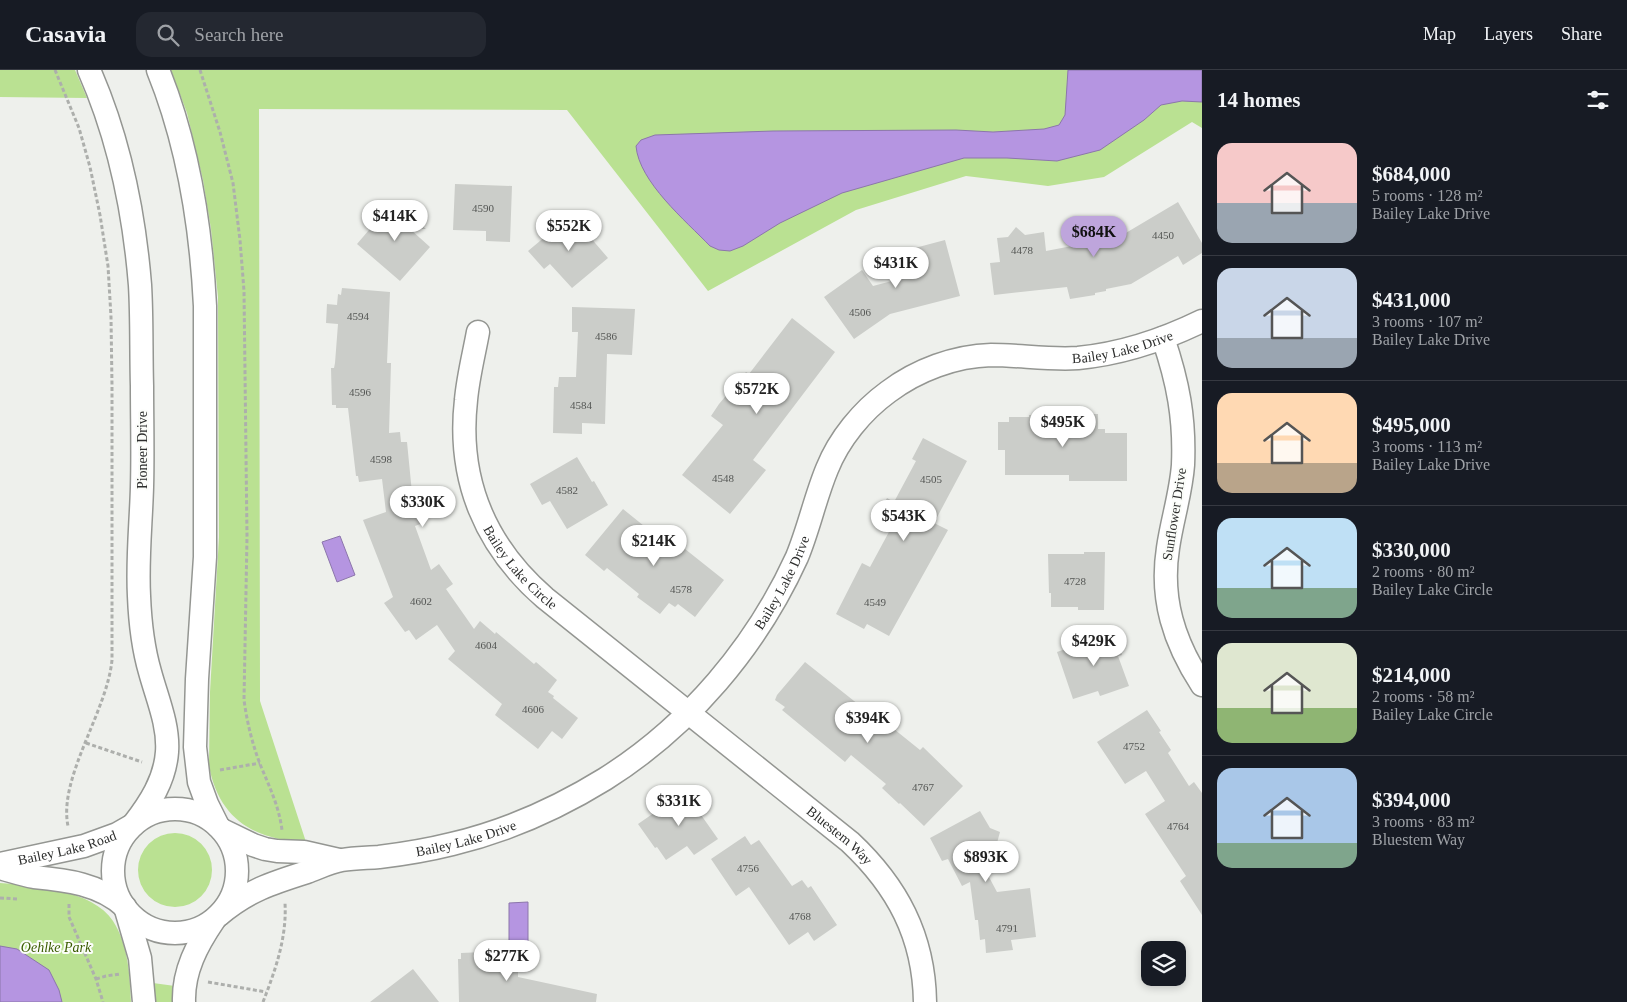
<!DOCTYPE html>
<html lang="en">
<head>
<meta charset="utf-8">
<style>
  body { margin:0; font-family:"Times New Roman",serif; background:#242831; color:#f1f3f6; height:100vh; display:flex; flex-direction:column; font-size:19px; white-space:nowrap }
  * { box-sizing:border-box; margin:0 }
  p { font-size:16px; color:#9ea1a6 }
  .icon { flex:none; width:28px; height:28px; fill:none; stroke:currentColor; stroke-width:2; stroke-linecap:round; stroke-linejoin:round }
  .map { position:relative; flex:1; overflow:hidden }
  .drawer { display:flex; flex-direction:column; background:#171b24; width:425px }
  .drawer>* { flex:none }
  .fabs { position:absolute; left:1141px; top:871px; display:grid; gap:10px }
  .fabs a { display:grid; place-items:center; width:45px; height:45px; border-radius:10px; background:#171b24; box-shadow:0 2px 8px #0003; font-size:25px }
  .price { position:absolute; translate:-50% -42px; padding:0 11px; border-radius:18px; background:#fff; color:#222; font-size:16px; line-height:32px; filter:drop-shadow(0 1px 2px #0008) }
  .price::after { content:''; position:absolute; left:50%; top:30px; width:15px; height:11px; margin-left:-8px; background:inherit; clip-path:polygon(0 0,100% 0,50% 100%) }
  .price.active { background:#bea5dc; color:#111 }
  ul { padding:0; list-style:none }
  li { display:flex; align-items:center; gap:15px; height:125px; padding:0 15px }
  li+li { border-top:1px solid #363941 }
  li span { display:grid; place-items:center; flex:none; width:140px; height:100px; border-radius:15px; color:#555 }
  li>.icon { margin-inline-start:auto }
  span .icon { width:60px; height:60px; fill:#fffc; stroke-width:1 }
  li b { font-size:21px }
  h2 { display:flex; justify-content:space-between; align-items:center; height:60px; padding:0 15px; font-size:21px }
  header { display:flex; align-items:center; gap:30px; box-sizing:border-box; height:70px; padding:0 25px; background:#171b24; border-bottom:1px solid #363941 }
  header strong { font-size:24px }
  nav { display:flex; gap:28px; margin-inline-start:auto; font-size:18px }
  .search { width:350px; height:45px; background:#242831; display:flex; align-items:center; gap:12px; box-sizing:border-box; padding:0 18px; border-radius:15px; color:#9ea1a6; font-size:19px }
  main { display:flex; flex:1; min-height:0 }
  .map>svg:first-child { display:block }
  .green { fill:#bae192 }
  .water { fill:#b595e1; stroke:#8c76ab }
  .building { fill:#cbcdc9 }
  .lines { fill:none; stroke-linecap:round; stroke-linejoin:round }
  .minor-casing { stroke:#949692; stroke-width:25 }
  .path { stroke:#adafac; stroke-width:3; stroke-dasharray:4 2.5; stroke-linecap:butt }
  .minor { stroke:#fff; stroke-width:22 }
  .labels { text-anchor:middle; stroke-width:4; stroke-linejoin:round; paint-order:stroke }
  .number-label { font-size:11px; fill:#545654 }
  .street-label { font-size:14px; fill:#2d2e2d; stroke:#fbfdf9 }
  .park-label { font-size:14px; font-style:italic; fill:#3a5b01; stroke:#fbfdf9 }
</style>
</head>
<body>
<header>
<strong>Casavia</strong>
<div class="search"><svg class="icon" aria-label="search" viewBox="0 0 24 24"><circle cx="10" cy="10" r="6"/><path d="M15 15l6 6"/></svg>Search here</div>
<nav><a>Map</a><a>Layers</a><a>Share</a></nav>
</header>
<main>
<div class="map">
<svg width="1202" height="932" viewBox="0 0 1202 932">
  <rect width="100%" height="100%" fill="#eef0ec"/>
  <path class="green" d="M 0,0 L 75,0 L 87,28 L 0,27 Z
    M 171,0 L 1202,0 L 1202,58 L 1192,52 L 1104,107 L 1048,116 L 966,106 L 856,140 L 708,221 L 567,40 L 259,39 L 260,631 L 306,772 C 254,770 219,749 209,696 L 210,622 L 219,467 L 218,227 L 211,159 L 203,110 L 187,43 Z
    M138 800a37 37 0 1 1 74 0a37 37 0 1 1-74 0Z
    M 0,813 C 33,815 93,820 113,851 C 128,874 130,905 131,932 L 0,932 Z
    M 153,913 L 175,916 L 175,932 L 153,932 Z"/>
  <path class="water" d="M 1068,0 L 1202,0 L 1202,32 L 1182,31 L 1161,35 L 1144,50 L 1100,80 L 1057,91 L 1007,88 L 964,88 L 842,123 L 780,153 L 743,176 L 730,181 L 719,180 L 710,176 C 686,151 639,112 636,76 L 641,70 L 655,65 L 773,61 L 956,60 L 993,62 L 1044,59 L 1059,55 L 1065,45 Z
    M 340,466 L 355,505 L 337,512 L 322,472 Z
    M 528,832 L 528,875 L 509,875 L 509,833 Z
    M 0,876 L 17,879 L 49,900 L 59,920 L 62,932 L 0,932 Z"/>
  <path class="building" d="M 455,114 L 512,116 L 510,172 L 486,171 L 486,161 L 453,160 Z
    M 395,132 L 426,159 L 410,159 L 430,177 L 400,211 L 357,174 L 386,140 L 387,141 Z
    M 1178,132 L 1202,173 L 1202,183 L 1183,195 L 1178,186 L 1131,214 L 1106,219 L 1106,221 L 1095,223 L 1095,225 L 1070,229 L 1067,217 L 994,225 L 990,193 L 1000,192 L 997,168 L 1008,167 L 1016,157 L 1025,165 L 1044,162 L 1046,181 L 1119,167 Z
    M 571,145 L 608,188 L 572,218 L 550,194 L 544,199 L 528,181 Z
    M 945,170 L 960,226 L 890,244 L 854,269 L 824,227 L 862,200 L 873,216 L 903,208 L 896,183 Z
    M 342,218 L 390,222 L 387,293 L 391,293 L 389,363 L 400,362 L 401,372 L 407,372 L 412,423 L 423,453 L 415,456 L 431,500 L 439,494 L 453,514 L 446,519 L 474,559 L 480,551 L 495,564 L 496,562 L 534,594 L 536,592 L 557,610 L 548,622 L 554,626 L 553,628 L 578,648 L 562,669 L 552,661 L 538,679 L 495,645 L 502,634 L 448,589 L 455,581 L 437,555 L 416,570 L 409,560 L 405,562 L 384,533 L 393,527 L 363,450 L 386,442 L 382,409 L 359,412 L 358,406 L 356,406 L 348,338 L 336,338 L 336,335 L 332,335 L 331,298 L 334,298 L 335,293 L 338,254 L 326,253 L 327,234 L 337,235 L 338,224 L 341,225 Z
    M 572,237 L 635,239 L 632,285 L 607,284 L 605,354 L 582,353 L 582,364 L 553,363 L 554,317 L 558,317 L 559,307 L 576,307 L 578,262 L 572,262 Z
    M 792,248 L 835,282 L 753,390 L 766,400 L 730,444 L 682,405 L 723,355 L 711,346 L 719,334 L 746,302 L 749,304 Z
    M 1098,344 L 1098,359 L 1105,359 L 1105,363 L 1127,363 L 1127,411 L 1069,411 L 1069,405 L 1005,405 L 1005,380 L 998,380 L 998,352 L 1009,352 L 1009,347 L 1029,347 L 1029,345 Z
    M 923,368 L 967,391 L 934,453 L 948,460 L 889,566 L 867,554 L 864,559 L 836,544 L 862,493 L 870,497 L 890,460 L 875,452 L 887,428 L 894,432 L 916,391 L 912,389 Z
    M 577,387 L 592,412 L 594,411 L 608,435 L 567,459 L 550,431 L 542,435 L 530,414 Z
    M 623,439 L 675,481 L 680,475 L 724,510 L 695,547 L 678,534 L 675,537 L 669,533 L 660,544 L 637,527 L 639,524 L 607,498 L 604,501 L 585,485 Z
    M 1084,482 L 1105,482 L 1104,540 L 1078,540 L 1078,537 L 1051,537 L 1051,523 L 1049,523 L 1048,484 L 1084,484 Z
    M 1114,562 L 1122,585 L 1118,586 L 1129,616 L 1100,626 L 1098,621 L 1073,629 L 1057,582 Z
    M 805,592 L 883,654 L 884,651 L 920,680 L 923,677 L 963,716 L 924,756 L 900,733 L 899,734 L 882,718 L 886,714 L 851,685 L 845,692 L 782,640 L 785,637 L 775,630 L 777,625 Z
    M 1147,640 L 1161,661 L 1159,662 L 1171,680 L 1168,683 L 1189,716 L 1194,712 L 1202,723 L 1202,845 L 1180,811 L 1186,806 L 1145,744 L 1165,731 L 1146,701 L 1125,714 L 1097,672 Z
    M 690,718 L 705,738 L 699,742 L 718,769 L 694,785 L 687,776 L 666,790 L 657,777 L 655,778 L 638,754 Z
    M 980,741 L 990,758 L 1000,762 L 997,773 L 1003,783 L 982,794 L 997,822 L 1030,818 L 1036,867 L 1011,870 L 1013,880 L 986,883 L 985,869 L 980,870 L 978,850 L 975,850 L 970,812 L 962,816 L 948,789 L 942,791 L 930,768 Z
    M 745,766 L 751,775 L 759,770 L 792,816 L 802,810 L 808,818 L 811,816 L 837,855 L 814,871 L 808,862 L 789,875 L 749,817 L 736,826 L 711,789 Z
    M 506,881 L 518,882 L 518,907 L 597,924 L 596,932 L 459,932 L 458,889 L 461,889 L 461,883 Z
    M 413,899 L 439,932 L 370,932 Z"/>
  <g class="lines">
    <defs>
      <g id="minor">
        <path d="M 89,0 C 119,68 134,141 140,215 C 142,248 141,282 142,316 C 142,349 143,383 142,417 C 141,453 137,489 139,526 C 140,551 143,578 150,602 C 157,628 169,655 167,682 C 165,710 150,733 133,755"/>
        <path d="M 158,0 C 188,74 201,156 205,236 L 205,487 L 197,609 L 195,677 L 199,712 L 207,734 L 218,756"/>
        <path id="s1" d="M 478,262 C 474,284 468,307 466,330 C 457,409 485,476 545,528 L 850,772 C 897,816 924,866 925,932"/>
        <path d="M 1163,268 C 1178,312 1185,348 1183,395 C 1181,423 1172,450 1168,478 C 1160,529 1174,572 1202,615"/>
        <circle cx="175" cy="801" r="62"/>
        <path d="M 222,760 L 253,775 L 265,779 L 277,781 L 304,782 L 339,790"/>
        <path id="s2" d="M 0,794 L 84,776 L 117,764 L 131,756"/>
        <path d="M 0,798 C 11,801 23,805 34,807 C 66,810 100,814 125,837"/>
        <path d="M 126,840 L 140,888 L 144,932"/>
        <path id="s3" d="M 219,845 C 247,821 272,813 307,802 C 318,798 330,792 342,790 C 354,788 367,788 379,787 C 404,784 428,780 452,774 C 507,761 558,738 605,709 C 689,656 756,577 797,487 C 809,458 815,428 827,399 C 839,369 862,341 888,322 C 917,300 955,286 991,285 C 1020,285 1049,290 1078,288 C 1121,284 1163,270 1202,251"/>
        <path d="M 184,932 C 183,901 197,875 214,850"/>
      </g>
    </defs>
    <use href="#minor" class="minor-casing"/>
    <path class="path" d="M 55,0 L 79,58 L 90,97 L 100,145 L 108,196 L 111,247 L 112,315 L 112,590 C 107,642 58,708 68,756
      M 200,0 L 220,62 L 233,113 L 240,170 L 244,221 L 247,467 L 244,630 C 247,652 252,673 260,694 C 269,716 279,736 282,760
      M 86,673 L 142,692
      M 220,700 L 260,693
      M 0,828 L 18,829
      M 69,834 L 69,847 L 96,909 L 103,932
      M 96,909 L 106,906 L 120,904
      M 208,912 L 266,922
      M 263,932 C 275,901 287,868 285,833"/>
    <use href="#minor" class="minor"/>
  </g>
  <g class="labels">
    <g class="number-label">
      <text x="483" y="142">4590</text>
      <text x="1163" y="169">4450</text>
      <text x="1022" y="184">4478</text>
      <text x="860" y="246">4506</text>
      <text x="358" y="250">4594</text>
      <text x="606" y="270">4586</text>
      <text x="360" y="326">4596</text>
      <text x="581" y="339">4584</text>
      <text x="381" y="393">4598</text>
      <text x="723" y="412">4548</text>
      <text x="931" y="413">4505</text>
      <text x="567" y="424">4582</text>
      <text x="1075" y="515">4728</text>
      <text x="681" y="523">4578</text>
      <text x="421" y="535">4602</text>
      <text x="875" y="536">4549</text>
      <text x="486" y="579">4604</text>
      <text x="533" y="643">4606</text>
      <text x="1134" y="680">4752</text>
      <text x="923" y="721">4767</text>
      <text x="1178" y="760">4764</text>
      <text x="748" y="802">4756</text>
      <text x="800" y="850">4768</text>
      <text x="1007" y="862">4791</text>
    </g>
    <g class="street-label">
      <text dy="5" stroke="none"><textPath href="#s3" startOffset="1148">Bailey Lake Drive</textPath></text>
      <text transform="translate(142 380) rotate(-90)" y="5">Pioneer Drive</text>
      <text transform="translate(1174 444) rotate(-81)" y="5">Sunflower Drive</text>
      <text dy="5" stroke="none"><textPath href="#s1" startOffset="252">Bailey Lake Circle</textPath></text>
      <text dy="5" stroke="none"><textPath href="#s3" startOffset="682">Bailey Lake Drive</textPath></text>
      <text dy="5" stroke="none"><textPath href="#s1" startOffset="670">Bluestem Way</textPath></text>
      <text dy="5" stroke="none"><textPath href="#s3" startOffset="262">Bailey Lake Drive</textPath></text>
      <text dy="5" stroke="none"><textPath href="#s2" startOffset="69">Bailey Lake Road</textPath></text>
    </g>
    <g class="park-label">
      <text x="56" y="882">Oehlke Park</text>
    </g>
  </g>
</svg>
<div class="fabs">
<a><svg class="icon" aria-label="layers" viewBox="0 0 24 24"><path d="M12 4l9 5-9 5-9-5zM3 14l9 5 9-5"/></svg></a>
</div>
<b class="price" style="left:395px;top:172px">$414K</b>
<b class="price" style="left:569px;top:182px">$552K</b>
<b class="price active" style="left:1094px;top:188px">$684K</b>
<b class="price" style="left:896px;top:219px">$431K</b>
<b class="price" style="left:757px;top:345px">$572K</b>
<b class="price" style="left:1063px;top:378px">$495K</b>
<b class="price" style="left:423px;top:458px">$330K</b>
<b class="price" style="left:904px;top:472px">$543K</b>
<b class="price" style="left:654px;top:497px">$214K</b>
<b class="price" style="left:1094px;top:597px">$429K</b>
<b class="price" style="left:868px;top:674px">$394K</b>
<b class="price" style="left:679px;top:757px">$331K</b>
<b class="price" style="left:986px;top:813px">$893K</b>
<b class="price" style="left:507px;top:912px">$277K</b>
</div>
<section class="drawer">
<h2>14 homes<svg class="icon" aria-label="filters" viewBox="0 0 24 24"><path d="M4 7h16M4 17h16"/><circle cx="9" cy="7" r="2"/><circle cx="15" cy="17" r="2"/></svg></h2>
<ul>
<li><span style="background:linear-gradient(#f6c9c9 60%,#9aa5b1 0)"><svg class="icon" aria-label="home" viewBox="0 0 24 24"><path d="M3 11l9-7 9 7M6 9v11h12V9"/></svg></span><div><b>$684,000</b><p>5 rooms · 128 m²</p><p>Bailey Lake Drive</p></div></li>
<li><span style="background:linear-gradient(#c9d6e8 70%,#9aa5b1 0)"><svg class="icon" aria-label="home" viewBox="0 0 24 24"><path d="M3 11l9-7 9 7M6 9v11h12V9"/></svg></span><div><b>$431,000</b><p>3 rooms · 107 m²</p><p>Bailey Lake Drive</p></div></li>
<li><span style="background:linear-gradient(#ffd9b3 70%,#b9a48a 0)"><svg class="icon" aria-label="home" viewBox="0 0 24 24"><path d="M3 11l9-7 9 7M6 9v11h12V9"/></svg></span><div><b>$495,000</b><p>3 rooms · 113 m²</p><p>Bailey Lake Drive</p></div></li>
<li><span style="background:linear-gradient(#bfe0f5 70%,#7fa58c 0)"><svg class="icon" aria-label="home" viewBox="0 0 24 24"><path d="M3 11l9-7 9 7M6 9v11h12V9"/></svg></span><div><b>$330,000</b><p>2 rooms · 80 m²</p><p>Bailey Lake Circle</p></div></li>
<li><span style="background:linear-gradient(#dfe7d0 65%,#8fb573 0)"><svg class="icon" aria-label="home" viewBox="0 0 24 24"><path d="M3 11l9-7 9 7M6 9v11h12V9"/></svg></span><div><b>$214,000</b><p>2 rooms · 58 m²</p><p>Bailey Lake Circle</p></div></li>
<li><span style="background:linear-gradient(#a9c7e8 75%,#7fa58c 0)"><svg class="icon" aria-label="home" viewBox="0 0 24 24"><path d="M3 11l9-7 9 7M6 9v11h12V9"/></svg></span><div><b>$394,000</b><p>3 rooms · 83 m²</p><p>Bluestem Way</p></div></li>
</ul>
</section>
</main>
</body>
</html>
